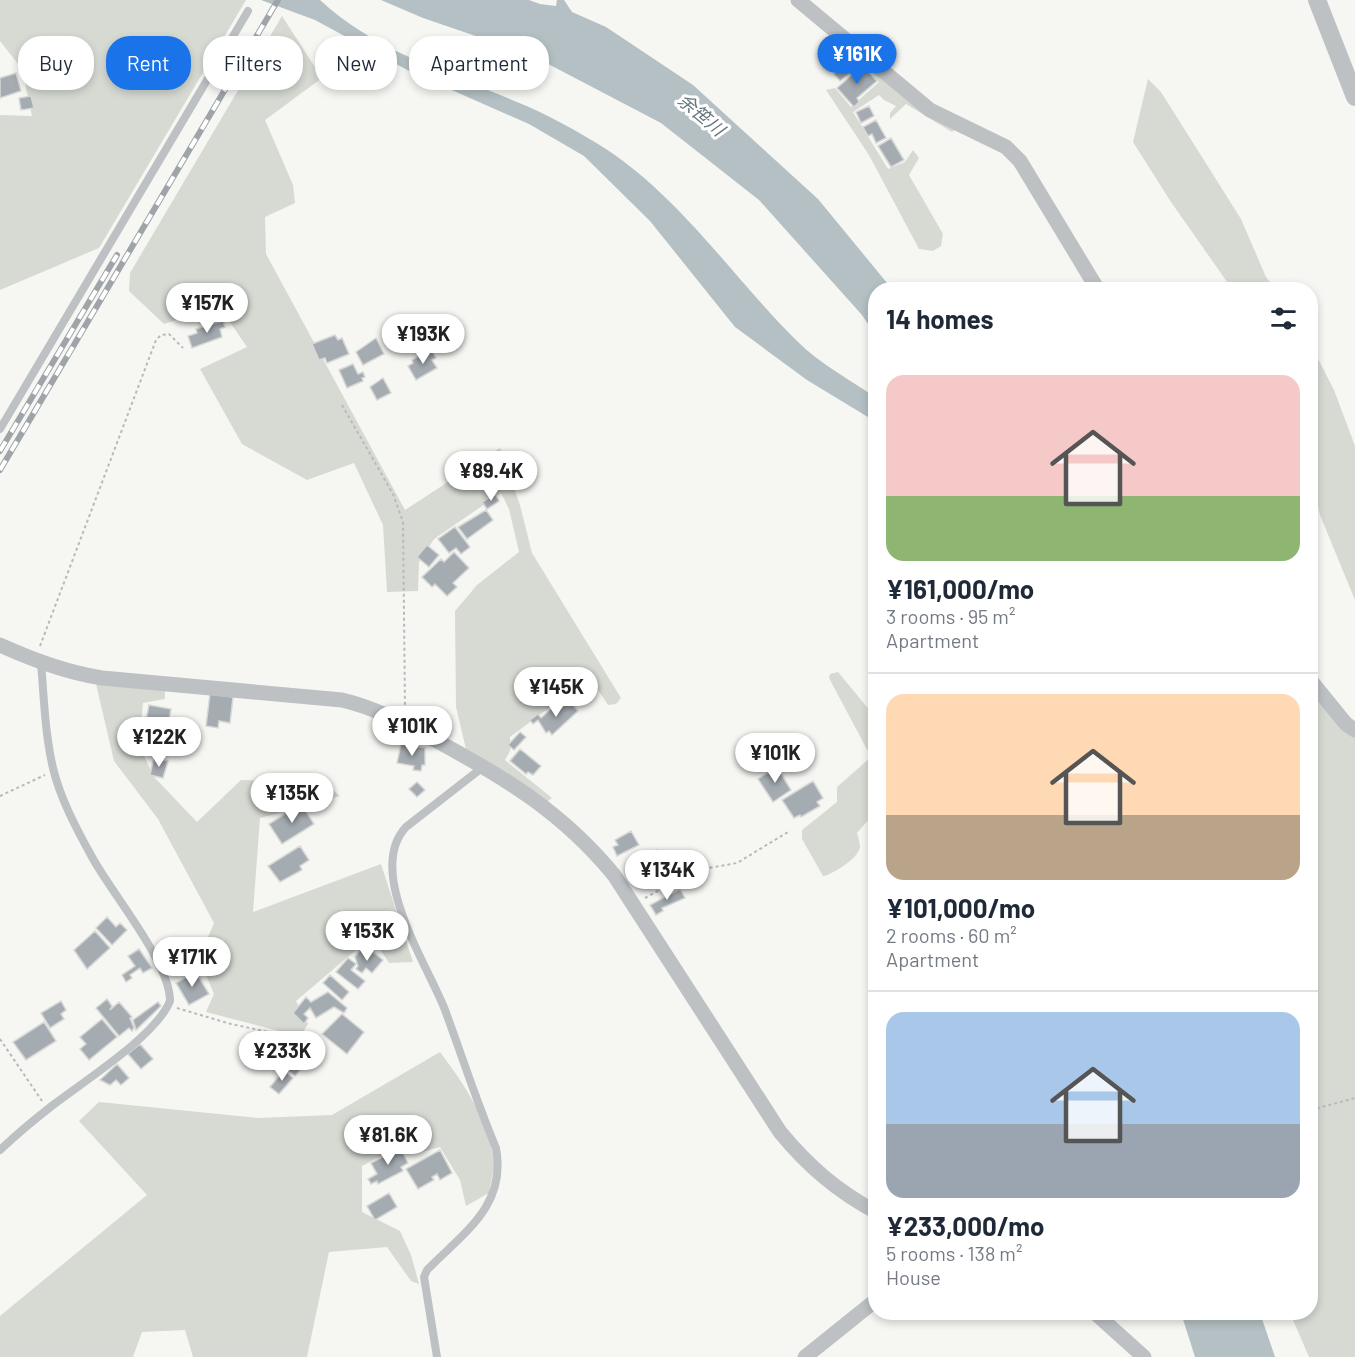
<!DOCTYPE html>
<html lang="en">
<head>
<meta charset="utf-8">
<style>
  body { margin:0; font-family:Barlow,"Noto Sans JP",sans-serif; background:#f6f6f7; color:#1f2937; height:100vh; display:flex; flex-direction:column; font-size:22px; white-space:nowrap }
  * { box-sizing:border-box; margin:0 }
  p { font-size:20px; color:#747a83 }
  .icon { flex:none; width:33px; height:33px; fill:none; stroke:currentColor; stroke-width:2; stroke-linecap:round; stroke-linejoin:round }
  .map { position:relative; flex:1; overflow:hidden }
  .panel { position:absolute; left:868px; top:282px; width:450px; height:1038px; display:flex; flex-direction:column; background:#fff; border-radius:24px; box-shadow:0 3px 9px #0003 }
  .panel>* { flex:none }
  .top-card { position:absolute; left:18px; top:36px; width:570px; height:54px; display:flex; gap:12px }
  .price { position:absolute; translate:-50% -51px; padding:0 14px; border-radius:21px; background:#fff; color:#222; font-size:20px; line-height:39px; filter:drop-shadow(0 2px 3px #0008) }
  .price::after { content:''; position:absolute; left:50%; top:36px; width:18px; height:14px; margin-left:-9px; background:inherit; clip-path:polygon(0 0,100% 0,50% 100%) }
  .price.active { background:#1a73e8; color:#fff }
  ul { padding:0; list-style:none }
  li { display:grid; align-content:center; gap:12px; height:318px; padding:0 18px }
  li+li { border-top:2px solid #e0e1e3 }
  li span { display:grid; place-items:center; height:186px; border-radius:18px; color:#555 }
  li>.icon { margin-inline-start:auto }
  span .icon { width:108px; height:108px; fill:#fffc; stroke-width:1 }
  li b { font-size:26px }
  h2 { display:flex; justify-content:space-between; align-items:center; height:72px; padding:0 18px; font-size:26px }
  .chip { padding:0 21px; border-radius:24px; background:#fff; box-shadow:0 3px 9px #0003; font-size:21px; line-height:54px }
  .chip.active { background:#1a73e8; color:#fff }
  .map>svg:first-child { display:block }
  .green { fill:#d6dad3 }
  .water { fill:#b4c0c3 }
  .building { fill:#a5acb1; stroke:#d7d7d6; stroke-width:1.5 }
  .lines { fill:none; stroke-linecap:round; stroke-linejoin:round }
  .path { stroke:#b7babc; stroke-width:2; stroke-dasharray:3 3; stroke-linecap:butt }
  .service { stroke:#bdc1c4; stroke-width:8 }
  .minor { stroke:#bdc1c4; stroke-width:15 }
  .tertiary { stroke:#bdc1c4; stroke-width:18 }
  .rail-casing { stroke:#9ea4a8; stroke-width:6 }
  .rail { stroke:#fff; stroke-width:4; stroke-dasharray:11; stroke-linecap:butt }
  .labels { text-anchor:middle; stroke-width:6; stroke-linejoin:round; paint-order:stroke }
  .water-label { font-size:18px; font-style:italic; fill:#65777c; stroke:#fff }
</style>
</head>
<body>
<div class="map">
<svg width="1355" height="1357" viewBox="0 0 1355 1357">
  <rect width="100%" height="100%" fill="#f6f6f3"/>
  <path class="green" d="M 0,0 L 246,0 L 99,248 L 0,290 L 0,115 L 32,116 L 22,69 L 0,41 Z
    M 282,16 L 322,78 L 265,120 L 293,185 L 295,203 L 265,217 L 266,254 L 405,510 L 500,448 L 520,505 L 532,553 L 621,698 L 616,704 L 608,705 L 598,690 L 581,684 L 510,737 L 510,751 L 505,760 L 552,798 L 547,802 L 466,749 L 456,707 L 455,611 L 477,585 L 519,552 L 509,509 L 501,493 L 434,539 L 419,562 L 418,591 L 387,592 L 383,525 L 354,463 L 307,480 L 242,444 L 200,369 L 247,347 L 219,306 L 164,324 L 129,291 L 130,273 Z
    M 860,57 L 956,129 L 952,132 L 906,104 L 890,119 L 890,113 L 896,106 L 884,100 L 879,95 L 853,112 L 888,169 L 905,162 L 913,150 L 919,158 L 909,175 L 943,234 L 941,246 L 933,251 L 919,249 L 869,155 L 826,90 L 835,88 L 851,107 L 879,82 L 864,64 L 857,66 L 854,64 Z
    M 1148,79 L 1161,92 L 1241,219 L 1266,277 L 1275,289 L 1232,289 L 1171,202 L 1133,142 Z
    M 1311,345 L 1334,390 L 1355,446 L 1355,600 L 1320,515 L 1311,476 Z
    M 838,672 L 876,718 L 876,811 L 857,833 C 858,837 860,843 860,847 C 859,858 832,875 823,876 L 802,839 L 802,830 L 837,802 L 837,787 L 871,757 L 829,678 L 830,674 Z
    M 96,684 L 165,688 L 165,699 L 143,703 L 139,745 L 154,777 L 197,822 L 241,780 L 325,783 L 340,796 L 260,818 L 253,912 L 381,864 L 413,962 L 389,963 L 378,946 L 363,944 L 296,1001 L 308,1024 L 303,1032 L 287,1033 L 206,1012 L 214,994 L 199,958 L 214,923 L 158,819 L 114,761 Z
    M 1311,685 L 1355,734 L 1355,1357 L 1309,1357 L 1290,1313 L 1311,1312 Z
    M 440,1052 C 464,1084 489,1120 494,1161 C 495,1170 490,1183 489,1193 L 466,1206 L 460,1180 L 440,1147 L 418,1153 L 401,1146 L 362,1166 L 362,1212 L 400,1231 L 411,1255 L 419,1284 L 411,1281 L 387,1247 L 329,1252 L 307,1357 L 193,1357 L 185,1330 L 142,1332 L 133,1357 L 0,1357 L 0,1316 L 147,1195 L 79,1121 L 99,1102 L 258,1118 L 332,1115 Z"/>
  <path class="water" d="M 261,0 L 320,0 C 373,50 451,74 517,102 C 547,114 579,132 606,149 C 682,199 734,279 798,342 C 820,364 851,380 876,398 L 876,422 L 807,380 L 735,327 L 650,221 L 584,156 L 529,124 L 411,72 L 315,20 Z
    M 381,0 L 529,0 L 540,4 L 556,6 L 557,0 L 564,0 L 572,12 L 606,27 L 693,85 L 818,199 L 892,289 L 876,290 L 876,336 L 862,315 L 759,200 L 661,123 L 531,55 L 423,18 Z
    M 1181,1313 L 1260,1313 L 1275,1357 L 1195,1357 Z"/>
  <path class="building" d="M 846,59 L 855,69 L 840,81 L 834,74 L 839,70 L 836,67 Z
    M 863,65 L 877,81 L 857,98 L 859,102 L 854,107 L 837,88 Z
    M 16,73 L 21,91 L 0,98 L 0,78 Z
    M 31,96 L 34,108 L 21,110 L 19,98 Z
    M 869,106 L 874,116 L 861,123 L 856,112 Z
    M 876,120 L 886,138 L 876,143 L 872,134 L 868,136 L 863,127 Z
    M 891,138 L 904,160 L 891,167 L 878,146 Z
    M 223,321 L 225,327 L 220,329 L 222,337 L 192,348 L 188,336 L 197,333 L 196,329 Z
    M 335,335 L 338,340 L 342,338 L 349,354 L 327,363 L 325,358 L 319,360 L 312,344 Z
    M 376,338 L 384,354 L 363,365 L 356,352 Z
    M 431,349 L 436,358 L 432,360 L 437,368 L 416,380 L 408,366 L 413,363 L 412,360 Z
    M 353,364 L 358,374 L 363,372 L 365,377 L 362,378 L 363,381 L 347,388 L 339,370 Z
    M 383,378 L 391,393 L 377,400 L 370,387 Z
    M 495,494 L 499,501 L 487,509 L 482,502 Z
    M 486,510 L 493,520 L 467,539 L 458,527 Z
    M 455,527 L 470,547 L 461,554 L 456,548 L 449,553 L 438,539 Z
    M 427,545 L 439,555 L 429,567 L 417,557 Z
    M 454,552 L 469,568 L 453,583 L 457,587 L 447,596 L 435,584 L 432,587 L 422,577 L 441,559 L 444,562 Z
    M 575,685 L 584,695 L 576,701 L 568,692 Z
    M 210,694 L 233,697 L 230,723 L 219,721 L 218,728 L 206,726 Z
    M 569,701 L 578,711 L 552,735 L 549,731 L 546,733 L 538,720 L 533,724 L 530,720 L 538,714 L 541,718 L 554,706 L 558,711 Z
    M 149,705 L 171,709 L 168,726 L 173,727 L 171,737 L 167,736 L 165,745 L 142,740 Z
    M 520,732 L 526,737 L 514,750 L 508,745 Z
    M 401,744 L 425,748 L 425,765 L 422,765 L 421,771 L 413,770 L 414,766 L 397,763 Z
    M 520,749 L 541,766 L 533,775 L 528,772 L 526,774 L 510,761 Z
    M 154,757 L 168,761 L 163,778 L 150,775 Z
    M 777,767 L 791,790 L 773,802 L 758,779 Z
    M 813,781 L 823,798 L 817,802 L 820,806 L 801,817 L 800,815 L 794,818 L 782,800 Z
    M 417,782 L 425,790 L 417,797 L 409,789 Z
    M 301,804 L 314,824 L 282,844 L 269,824 Z
    M 631,831 L 639,845 L 617,856 L 613,847 L 618,845 L 615,840 Z
    M 300,846 L 309,860 L 300,866 L 302,870 L 280,882 L 268,866 Z
    M 657,850 L 666,865 L 655,873 L 656,875 L 644,879 L 634,864 Z
    M 680,889 L 685,898 L 662,908 L 663,911 L 656,915 L 650,905 Z
    M 107,917 L 116,927 L 120,923 L 127,930 L 112,945 L 96,928 Z
    M 95,931 L 110,948 L 87,969 L 74,950 Z
    M 139,949 L 152,968 L 143,973 L 140,968 L 130,975 L 132,978 L 126,982 L 122,975 L 135,966 L 128,956 Z
    M 361,949 L 369,956 L 373,952 L 383,960 L 372,973 L 366,968 L 362,973 L 356,969 L 358,966 L 355,957 Z
    M 348,958 L 356,964 L 351,970 L 365,981 L 358,989 L 336,972 Z
    M 196,972 L 209,994 L 189,1005 L 176,983 Z
    M 330,975 L 349,992 L 342,1000 L 323,983 Z
    M 328,992 L 347,1008 L 344,1013 L 334,1007 L 316,1018 L 310,1008 L 304,1014 L 308,1018 L 304,1024 L 293,1013 L 306,997 L 311,1002 Z
    M 107,999 L 112,1006 L 110,1010 L 119,1002 L 132,1017 L 130,1018 L 134,1028 L 132,1031 L 129,1028 L 119,1036 L 96,1008 Z
    M 61,1001 L 66,1010 L 61,1014 L 64,1019 L 50,1028 L 41,1013 Z
    M 158,1002 L 161,1006 L 136,1030 L 133,1020 Z
    M 342,1014 L 364,1032 L 347,1054 L 322,1034 Z
    M 102,1019 L 117,1037 L 89,1060 L 80,1049 L 86,1044 L 80,1037 Z
    M 44,1022 L 56,1041 L 26,1060 L 13,1042 Z
    M 140,1044 L 153,1059 L 141,1069 L 128,1054 Z
    M 296,1056 L 304,1062 L 303,1067 L 295,1076 L 285,1068 Z
    M 117,1064 L 129,1078 L 121,1085 L 116,1080 L 110,1085 L 100,1080 Z
    M 284,1070 L 293,1078 L 279,1094 L 270,1087 Z
    M 400,1148 L 408,1163 L 401,1167 L 403,1171 L 378,1184 L 377,1181 L 371,1184 L 368,1179 L 377,1174 L 371,1163 Z
    M 440,1150 L 452,1173 L 440,1180 L 437,1174 L 432,1177 L 434,1180 L 418,1189 L 406,1169 Z
    M 389,1193 L 397,1207 L 375,1220 L 367,1206 Z"/>
  <g class="lines">
    <path class="path" d="M 342,405 L 393,494 L 403,522 L 405,708
      M 40,646 L 156,340 L 161,335 L 169,334 L 183,348
      M 0,796 L 45,775
      M 645,898 L 696,870 L 737,863 L 788,832
      M 177,1008 L 231,1024 L 297,1038
      M 0,1039 L 42,1101
      M 1311,1110 L 1355,1098"/>
    <path class="service" d="M 0,429 L 248,11
      M 0,1150 C 17,1134 35,1119 53,1105 C 84,1081 156,1036 170,1001 C 170,962 112,894 92,857 C 77,830 60,798 53,768 C 45,734 44,698 41,663
      M 437,1357 L 424,1277 L 427,1270 C 463,1233 507,1206 496,1148 C 477,1103 462,1056 445,1010 C 427,964 365,871 406,827 L 483,767"/>
    <path class="minor" d="M 798,0 L 930,110 L 1006,147 L 1020,161 L 1098,290
      M 0,645 C 34,660 65,672 102,678 L 342,700 C 376,708 405,724 435,740 C 506,778 563,813 614,875 L 780,1132 C 808,1166 837,1191 876,1212
      M 1311,681 L 1346,724 L 1355,730
      M 1094,1312 L 1144,1357
      M 805,1357 L 876,1300"/>
    <path class="tertiary" d="M 1317,0 L 1355,97"/>
    <defs>
      <path id="rail" d="M 0,451 L 117,255
        M 0,470 L 278,0"/>
    </defs>
    <use href="#rail" class="rail-casing"/>
    <use href="#rail" class="rail"/>
  </g>
  <g class="labels">
    <g class="water-label">
      <text transform="translate(701 115) rotate(40)" y="6">余笹川</text>
    </g>
  </g>
</svg>
<b class="price active" style="left:857px;top:85px">¥161K</b>
<b class="price" style="left:207px;top:334px">¥157K</b>
<b class="price" style="left:423px;top:365px">¥193K</b>
<b class="price" style="left:491px;top:502px">¥89.4K</b>
<b class="price" style="left:556px;top:718px">¥145K</b>
<b class="price" style="left:412px;top:757px">¥101K</b>
<b class="price" style="left:159px;top:768px">¥122K</b>
<b class="price" style="left:775px;top:784px">¥101K</b>
<b class="price" style="left:292px;top:824px">¥135K</b>
<b class="price" style="left:667px;top:901px">¥134K</b>
<b class="price" style="left:367px;top:962px">¥153K</b>
<b class="price" style="left:192px;top:988px">¥171K</b>
<b class="price" style="left:282px;top:1082px">¥233K</b>
<b class="price" style="left:388px;top:1166px">¥81.6K</b>
<div class="top-card">
<a class="chip">Buy</a>
<a class="chip active">Rent</a>
<a class="chip">Filters</a>
<a class="chip">New</a>
<a class="chip">Apartment</a>
</div>
<section class="panel">
<h2>14 homes<svg class="icon" aria-label="filters" viewBox="0 0 24 24"><path d="M4 7h16M4 17h16"/><circle cx="9" cy="7" r="2"/><circle cx="15" cy="17" r="2"/></svg></h2>
<ul>
<li><span style="background:linear-gradient(#f6c9c9 65%,#8fb573 0)"><svg class="icon" aria-label="home" viewBox="0 0 24 24"><path d="M3 11l9-7 9 7M6 9v11h12V9"/></svg></span><div><b>¥161,000/mo</b><p>3 rooms · 95 m²</p><p>Apartment</p></div></li>
<li><span style="background:linear-gradient(#ffd9b3 65%,#b9a48a 0)"><svg class="icon" aria-label="home" viewBox="0 0 24 24"><path d="M3 11l9-7 9 7M6 9v11h12V9"/></svg></span><div><b>¥101,000/mo</b><p>2 rooms · 60 m²</p><p>Apartment</p></div></li>
<li><span style="background:linear-gradient(#a9c7e8 60%,#9aa5b1 0)"><svg class="icon" aria-label="home" viewBox="0 0 24 24"><path d="M3 11l9-7 9 7M6 9v11h12V9"/></svg></span><div><b>¥233,000/mo</b><p>5 rooms · 138 m²</p><p>House</p></div></li>
</ul>
</section>
</div>
</body>
</html>
